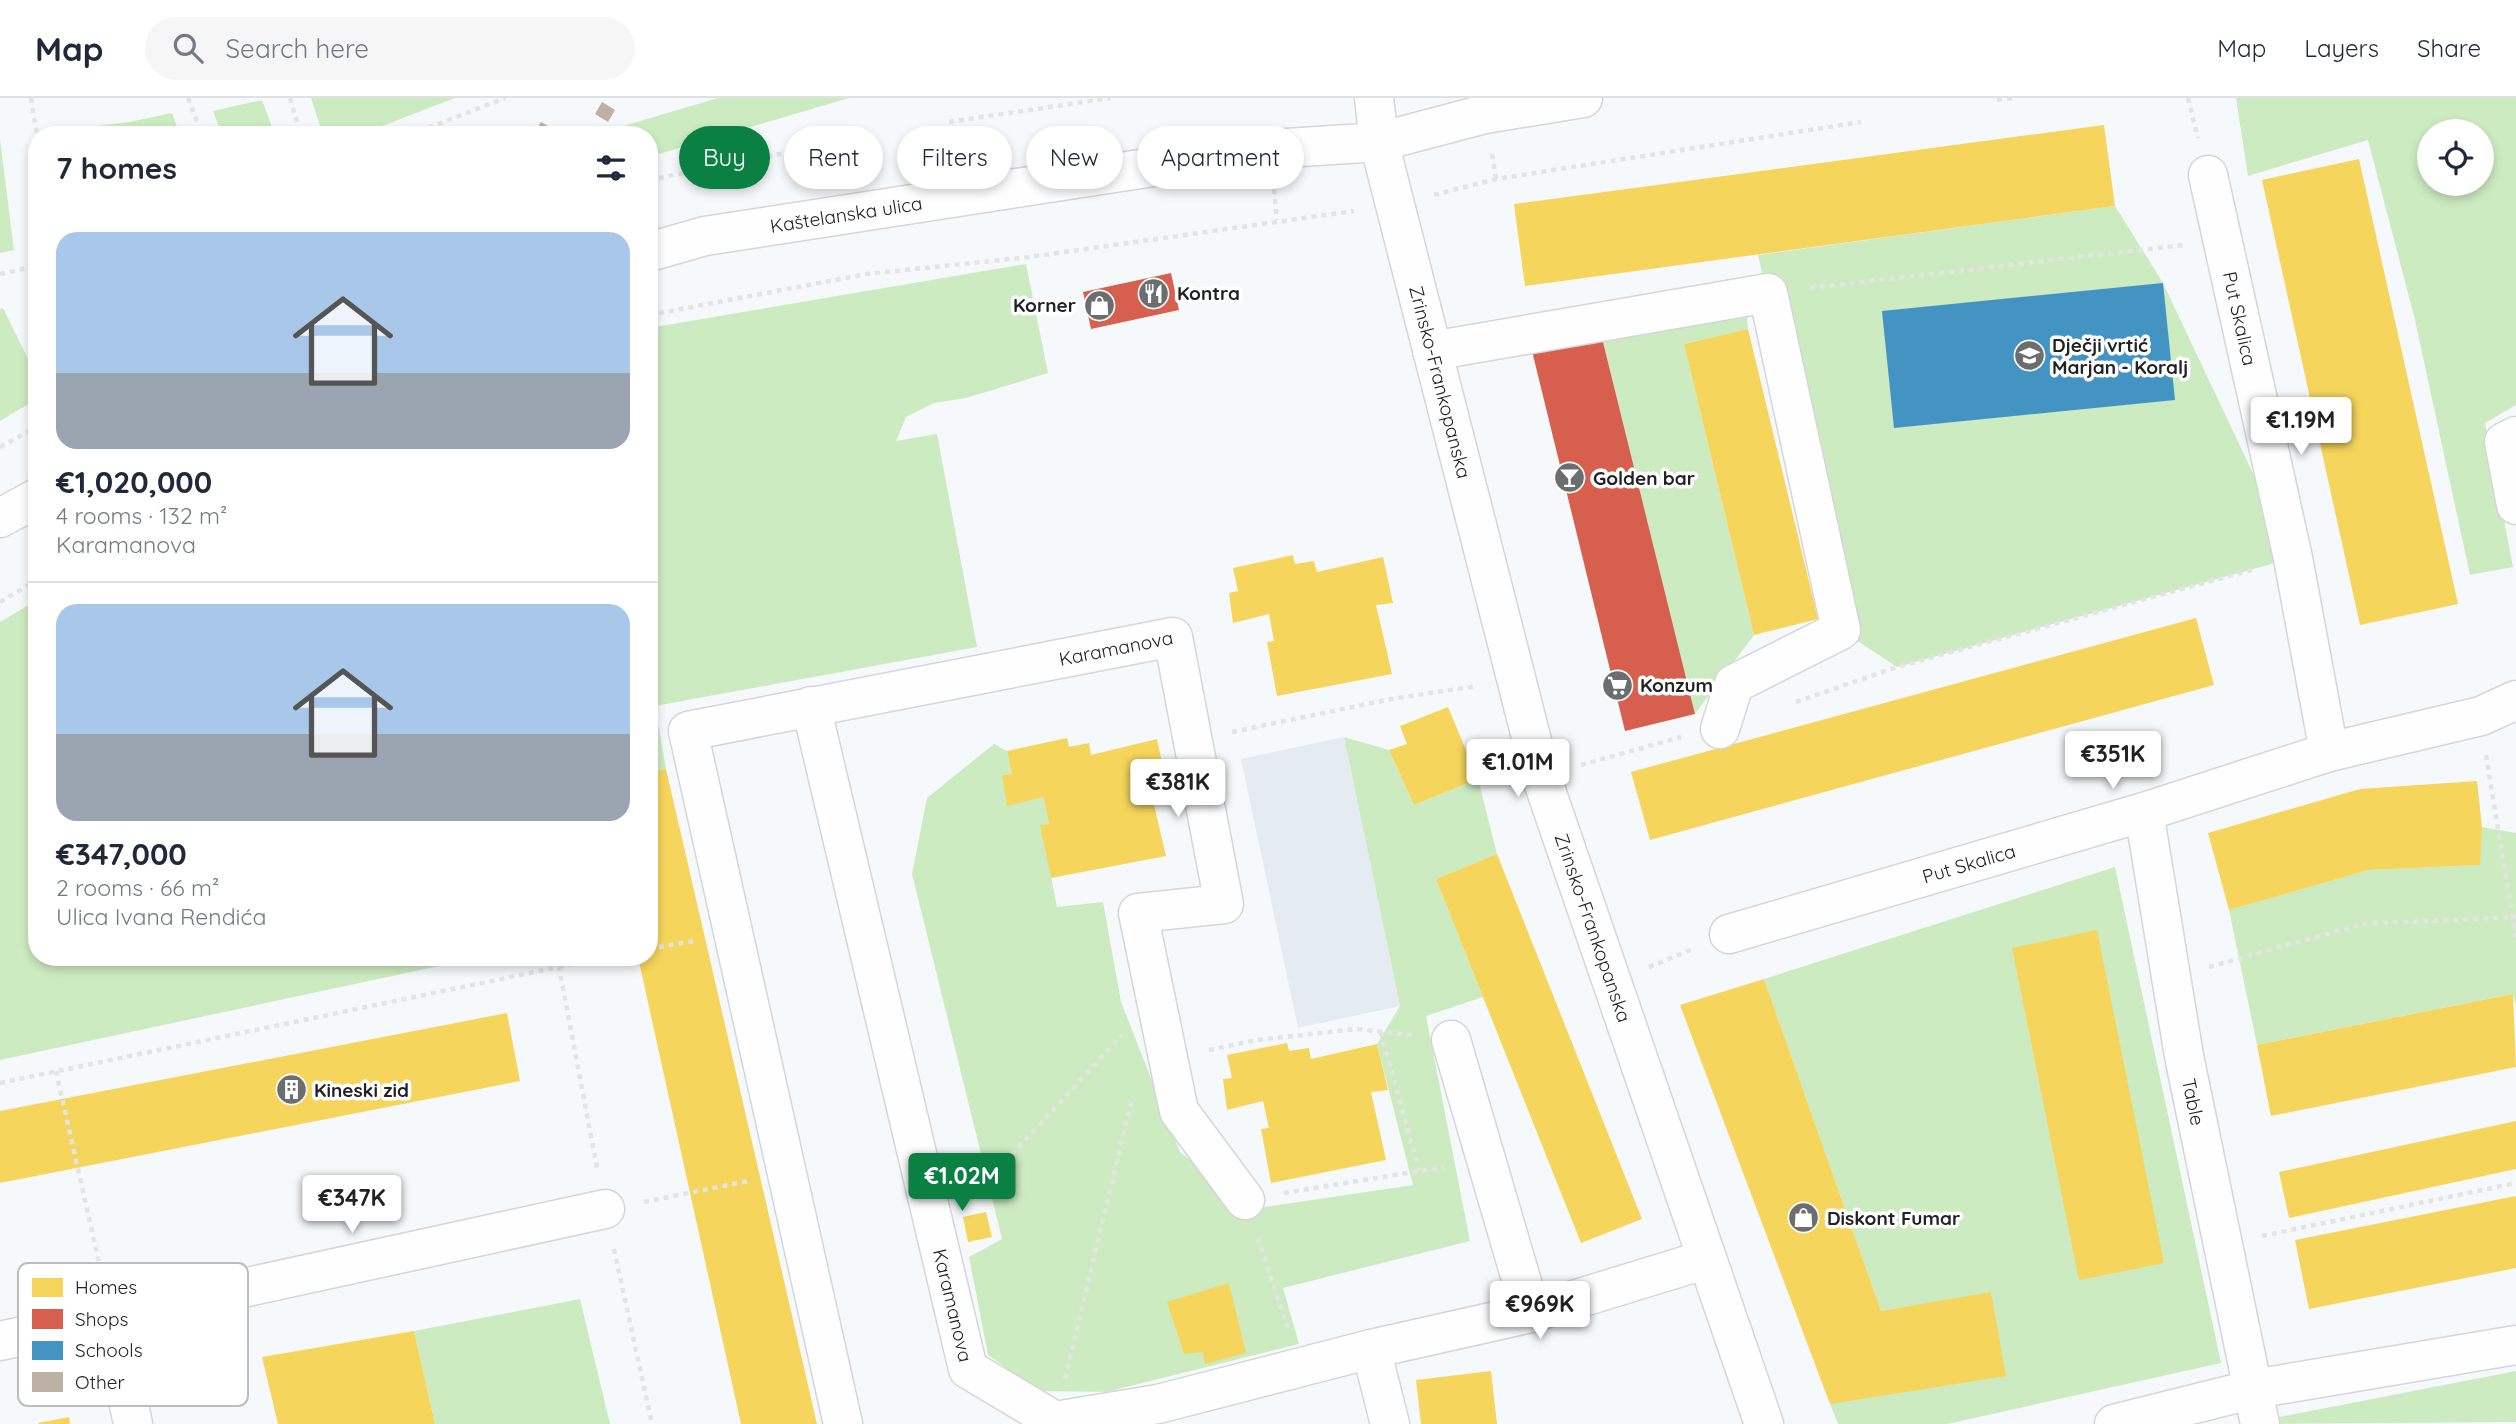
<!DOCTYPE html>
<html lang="en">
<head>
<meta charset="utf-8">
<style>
  body { margin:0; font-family:Quicksand,sans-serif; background:#f6f6f7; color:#1f2937; height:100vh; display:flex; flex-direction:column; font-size:26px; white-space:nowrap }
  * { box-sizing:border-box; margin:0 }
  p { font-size:23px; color:#747a83 }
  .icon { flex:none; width:38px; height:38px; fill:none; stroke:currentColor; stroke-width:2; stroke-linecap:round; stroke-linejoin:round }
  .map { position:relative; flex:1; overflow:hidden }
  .panel { position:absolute; left:28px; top:28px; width:630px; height:840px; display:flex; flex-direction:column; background:#fff; border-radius:28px; box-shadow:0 4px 10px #0003 }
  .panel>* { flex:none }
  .top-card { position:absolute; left:679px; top:28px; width:665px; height:63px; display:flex; gap:14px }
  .tools { position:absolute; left:2417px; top:21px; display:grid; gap:14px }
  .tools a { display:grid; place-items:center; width:77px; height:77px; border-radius:50%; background:#fff; box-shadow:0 4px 10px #0003; font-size:35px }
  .price { position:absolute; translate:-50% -60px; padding:0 16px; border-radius:7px; background:#fff; color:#222; font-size:23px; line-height:46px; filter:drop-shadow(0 2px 4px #0008) }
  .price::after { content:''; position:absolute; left:50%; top:42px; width:21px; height:16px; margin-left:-10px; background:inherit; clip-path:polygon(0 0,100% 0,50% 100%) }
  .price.active { background:#0b8043; color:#fff }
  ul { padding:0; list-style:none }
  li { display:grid; align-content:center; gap:14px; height:371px; padding:0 28px }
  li+li { border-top:2px solid #e0e1e3 }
  li span { display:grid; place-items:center; height:217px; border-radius:21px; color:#555 }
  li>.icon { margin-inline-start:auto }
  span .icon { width:126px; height:126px; fill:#fffc; stroke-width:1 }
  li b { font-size:30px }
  h2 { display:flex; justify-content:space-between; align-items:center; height:84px; padding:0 28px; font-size:30px }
  .pill { padding:0 24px; border-radius:32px; background:#fff; box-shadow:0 4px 10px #0003; font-size:24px; line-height:63px }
  .pill.active { background:#0b8043; color:#fff }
  header { display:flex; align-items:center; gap:42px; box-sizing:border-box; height:98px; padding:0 35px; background:#fff; border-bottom:2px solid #e0e1e3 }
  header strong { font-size:33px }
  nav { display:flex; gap:38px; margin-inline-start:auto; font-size:24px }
  .search { width:490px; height:63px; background:#f6f6f7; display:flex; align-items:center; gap:18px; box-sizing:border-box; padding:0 24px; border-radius:38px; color:#747a83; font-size:26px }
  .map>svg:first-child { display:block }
  .built { fill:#e4ecf1 }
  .green { fill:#cdebc1; fill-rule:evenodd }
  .homes { fill:#f6d55c }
  .shops { fill:#d6604d }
  .schools { fill:#4393c3 }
  .building { fill:#bdb0a4 }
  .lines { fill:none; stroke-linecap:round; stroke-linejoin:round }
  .minor-casing { stroke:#d4d6d8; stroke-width:41 }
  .major-casing { stroke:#d4d6d8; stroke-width:41 }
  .path { stroke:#e3e4e4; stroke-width:4.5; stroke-dasharray:5 5; stroke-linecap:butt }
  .minor { stroke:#fefefe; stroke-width:38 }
  .major { stroke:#fefefe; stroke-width:38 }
  .labels { text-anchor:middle; stroke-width:7; stroke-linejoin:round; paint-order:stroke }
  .street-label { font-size:19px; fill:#202224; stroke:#fff }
  .poi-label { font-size:19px; font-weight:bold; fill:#202224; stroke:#fff; text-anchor:start }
  .key { fill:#fff; stroke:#bcbdbd; stroke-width:2 }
  .key-label { font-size:19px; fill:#202224 }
</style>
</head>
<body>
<header>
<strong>Map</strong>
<div class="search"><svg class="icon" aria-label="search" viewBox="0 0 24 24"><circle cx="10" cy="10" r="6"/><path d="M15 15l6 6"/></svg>Search here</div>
<nav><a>Map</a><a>Layers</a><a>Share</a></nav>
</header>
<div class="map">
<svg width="2516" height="1326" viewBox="0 0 2516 1326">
  <rect width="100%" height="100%" fill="#f6f9fb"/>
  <path class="built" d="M 1344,639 L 1400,908 L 1298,930 L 1241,661 Z"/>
  <path class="green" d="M 311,0 L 455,0 L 359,37 L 323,37 Z
    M 718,0 L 849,0 L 649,59 L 649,37 L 593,37 Z
    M 2236,0 L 2516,0 L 2516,307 L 2485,325 L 2513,469 L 2470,477 L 2415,222 L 2368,42 L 2248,78 ZM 2429,33 L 2482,33 L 2482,86 L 2429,86 Z
    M 262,2 L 275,37 L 222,37 L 213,13 Z
    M 172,15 L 180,37 L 79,37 L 78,30 L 129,24 Z
    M 0,41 L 14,152 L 0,155 Z
    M 2115,108 L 2163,185 L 2293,460 L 1897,569 L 1841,532 L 1758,157 Z
    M 1026,166 L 1048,275 L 966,300 L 934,305 L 906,319 L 896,343 L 937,336 L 977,549 L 655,608 L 666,671 L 649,674 L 649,230 Z
    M 3,210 L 37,279 L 37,301 L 0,323 L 0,211 Z
    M 1746,211 L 1748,231 L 1684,246 L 1754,537 L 1695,616 L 1601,236 Z
    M 37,502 L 37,859 L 481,859 L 0,962 L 0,524 Z
    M 1344,639 L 1389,652 L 1414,707 L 1478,681 L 1497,756 L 1436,781 L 1483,899 L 1426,918 L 1470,1143 L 1283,1190 L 1299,1246 L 1106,1294 L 1039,1293 L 988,1257 L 969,1159 L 1002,1141 L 912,776 L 927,700 L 994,646 L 1007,653 L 1012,676 L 1002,677 L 1043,699 L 1049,726 L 1041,727 L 1057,809 L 1103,804 L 1121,904 L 1180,1054 L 1252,1111 L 1413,1087 L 1377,946 L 1400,908 Z
    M 2482,729 L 2516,735 L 2516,909 L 2513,896 L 2257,947 L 2229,812 L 2369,772 L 2479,767 Z
    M 2115,769 L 2221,1265 L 1947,1326 L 1838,1326 L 1830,1306 L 1991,1195 L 1881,1213 L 1764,881 Z
    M 580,1201 L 610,1326 L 435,1326 L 414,1233 Z
    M 2516,1273 L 2516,1324 L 2260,1326 L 2259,1323 Z"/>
  <path class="homes" d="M 2104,27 L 2115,108 L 1525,188 L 1514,106 Z
    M 2359,61 L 2458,506 L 2360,527 L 2262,82 Z
    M 1748,231 L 1818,521 L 1754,537 L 1684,246 Z
    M 1293,457 L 1295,466 L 1314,463 L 1317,474 L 1383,459 L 1393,505 L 1376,507 L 1392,576 L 1277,598 L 1267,544 L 1274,543 L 1269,516 L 1233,525 L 1229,495 L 1238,493 L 1233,470 Z
    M 2196,520 L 2214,587 L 1650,742 L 1631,674 Z
    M 1448,609 L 1478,681 L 1414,707 L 1389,652 L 1407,646 L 1400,628 Z
    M 1067,640 L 1069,649 L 1089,645 L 1091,657 L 1157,641 L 1167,687 L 1150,690 L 1166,758 L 1051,780 L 1040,727 L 1049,726 L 1043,699 L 1007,708 L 1002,677 L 1012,676 L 1007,653 Z
    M 666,671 L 705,840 L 817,1326 L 741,1326 L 638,859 L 649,859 L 649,674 Z
    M 2477,683 L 2482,729 L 2480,767 L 2369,772 L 2229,812 L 2208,735 L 2360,691 Z
    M 1497,756 L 1642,1121 L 1581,1145 L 1436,781 Z
    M 2097,832 L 2164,1165 L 2079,1182 L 2012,850 Z
    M 1764,881 L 1881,1213 L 1991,1194 L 2006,1278 L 1830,1306 L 1680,907 Z
    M 2513,896 L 2516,969 L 2271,1018 L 2257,947 Z
    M 507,915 L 520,983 L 0,1085 L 0,1013 Z
    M 1287,945 L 1289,953 L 1309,950 L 1311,961 L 1377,946 L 1388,992 L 1371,994 L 1386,1062 L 1271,1085 L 1261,1031 L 1269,1030 L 1263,1003 L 1227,1012 L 1223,981 L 1232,980 L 1227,957 Z
    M 2516,1023 L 2516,1071 L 2289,1120 L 2279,1074 Z
    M 2516,1098 L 2516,1170 L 2309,1211 L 2295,1142 Z
    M 986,1114 L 992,1139 L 968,1144 L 963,1119 Z
    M 1229,1185 L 1246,1255 L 1205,1266 L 1203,1254 L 1184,1256 L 1167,1204 Z
    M 414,1233 L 435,1326 L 278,1326 L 262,1259 Z
    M 1491,1273 L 1497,1326 L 1421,1326 L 1416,1282 Z
    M 69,1319 L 70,1326 L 39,1326 L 38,1325 Z"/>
  <path class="shops" d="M 1171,175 L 1179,212 L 1091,231 L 1083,194 Z
    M 1601,236 L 1695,616 L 1625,633 L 1532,253 Z"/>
  <path class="schools" d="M 2163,185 L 2175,302 L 1894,330 L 1882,213 Z"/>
  <path class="building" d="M 602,4 L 615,12 L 608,24 L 595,16 Z
    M 541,24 L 554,31 L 551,37 L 534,35 Z"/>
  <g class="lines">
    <defs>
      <g id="minor">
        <path id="s1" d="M 1374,0 L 1379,44 L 1541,678 L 1764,1326"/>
        <path id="s2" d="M 2208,77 L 2293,460 L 2329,654"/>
        <path d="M 1432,253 L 1768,195 L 1841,532 L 1734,586 L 1720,631"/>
        <path d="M 2516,338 L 2504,344 L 2516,407"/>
        <path id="s3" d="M 811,608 L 968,1271 L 1055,1323 L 1158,1306 L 1371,1251"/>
        <path id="s4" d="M 2144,714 L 2184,958 L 2260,1326"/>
        <path id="s5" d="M 1729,836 L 2144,714 L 2329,654 L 2481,618 L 2516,602"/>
        <path d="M 1451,942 L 1531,1215"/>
        <path d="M 111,1220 L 133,1326"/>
        <path d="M 0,1243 L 605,1111"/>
        <path id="s6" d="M 843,1326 L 688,633 L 1173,539 L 1224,806 L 1138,815 L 1179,1013 L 1245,1102"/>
        <path d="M 1390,1326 L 1371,1251 L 1531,1215 L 1707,1161"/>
        <path d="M 2114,1326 L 2254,1291 L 2516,1247"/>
      </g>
      <g id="major">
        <path id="s7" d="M 649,154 L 705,138 L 1270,51 L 1379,44 L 1485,16 L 1583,0"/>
        <path d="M 0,420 L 37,400"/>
      </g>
    </defs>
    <use href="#minor" class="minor-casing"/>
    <use href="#major" class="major-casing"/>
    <path class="path" d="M 31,0 L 37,37
      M 188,0 L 202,37
      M 290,0 L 301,37
      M 2188,0 L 2198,40
      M 1997,2 L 2013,0
      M 949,24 L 1110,0
      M 410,37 L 505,0
      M 1492,56 L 1496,81
      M 649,82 L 831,46
      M 1274,91 L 1277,122
      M 1434,97 L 1496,81 L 1861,24
      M 0,176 L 37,168
      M 1810,190 L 2184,147
      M 649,217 L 867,176 L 1029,159 L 1354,113
      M 0,349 L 37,329
      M 0,504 L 37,482
      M 1796,604 L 1897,569 L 2255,471
      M 1232,634 L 1391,601 L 1477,588
      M 2486,657 L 2516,841
      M 1581,667 L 1681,639
      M 649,851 L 693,843
      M 559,869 L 607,859
      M 1649,869 L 1693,851
      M 2209,869 L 2363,826 L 2516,819
      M 1381,934 L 1419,1073
      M 1209,952 L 1256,942 L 1357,931 L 1412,937
      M 56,973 L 102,1178
      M 0,985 L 559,869 L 597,1070
      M 1284,1095 L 1444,1069
      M 971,1101 L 1122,937
      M 644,1104 L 748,1083
      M 2262,1138 L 2516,1085
      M 1258,1140 L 1288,1231
      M 614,1151 L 652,1326
      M 1065,1281 L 1132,1000"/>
    <use href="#minor" class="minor"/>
    <use href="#major" class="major"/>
  </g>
  <defs>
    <symbol id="restaurant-disc" viewBox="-11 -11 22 22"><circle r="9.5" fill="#6b6d6f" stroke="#fff"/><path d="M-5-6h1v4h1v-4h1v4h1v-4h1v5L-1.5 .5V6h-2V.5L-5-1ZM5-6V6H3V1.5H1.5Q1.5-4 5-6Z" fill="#fff"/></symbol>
    <symbol id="shop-disc" viewBox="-11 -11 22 22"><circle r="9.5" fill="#6b6d6f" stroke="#fff"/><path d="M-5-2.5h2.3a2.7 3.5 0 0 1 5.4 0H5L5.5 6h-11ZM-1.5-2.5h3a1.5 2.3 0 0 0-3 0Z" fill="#fff"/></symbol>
    <symbol id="school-disc" viewBox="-11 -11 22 22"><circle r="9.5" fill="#6b6d6f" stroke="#fff"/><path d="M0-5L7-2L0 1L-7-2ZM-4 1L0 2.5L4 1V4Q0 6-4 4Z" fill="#fff"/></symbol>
    <symbol id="bar-disc" viewBox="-11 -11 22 22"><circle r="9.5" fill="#6b6d6f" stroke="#fff"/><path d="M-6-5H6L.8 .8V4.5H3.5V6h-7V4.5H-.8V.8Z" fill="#fff"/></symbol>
    <symbol id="supermarket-disc" viewBox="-11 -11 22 22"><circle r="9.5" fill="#6b6d6f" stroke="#fff"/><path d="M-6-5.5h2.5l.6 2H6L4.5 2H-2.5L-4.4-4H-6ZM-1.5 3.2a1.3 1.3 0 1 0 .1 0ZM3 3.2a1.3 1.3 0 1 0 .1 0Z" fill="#fff"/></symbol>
    <symbol id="building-disc" viewBox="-11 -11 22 22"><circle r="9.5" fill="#6b6d6f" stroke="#fff"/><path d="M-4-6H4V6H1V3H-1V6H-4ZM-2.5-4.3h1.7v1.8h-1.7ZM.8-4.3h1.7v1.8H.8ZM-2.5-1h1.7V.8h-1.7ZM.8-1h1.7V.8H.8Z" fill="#fff"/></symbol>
  </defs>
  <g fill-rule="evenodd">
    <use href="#restaurant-disc" x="1136" y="178" width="35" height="35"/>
    <use href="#shop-disc" x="1082" y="190" width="35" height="35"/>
    <use href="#school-disc" x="2012" y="240" width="35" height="35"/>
    <use href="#bar-disc" x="1552" y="362" width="35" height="35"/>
    <use href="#supermarket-disc" x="1600" y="570" width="35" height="35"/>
    <use href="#building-disc" x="274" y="974" width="35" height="35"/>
    <use href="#shop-disc" x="1786" y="1102" width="35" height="35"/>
  </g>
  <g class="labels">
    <g class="street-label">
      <text dy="7" stroke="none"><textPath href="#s7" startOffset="201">Kaštelanska ulica</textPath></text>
      <text dy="7" stroke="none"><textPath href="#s2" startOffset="147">Put Skalica</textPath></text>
      <text dy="7" stroke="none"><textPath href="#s1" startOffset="292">Zrinsko-Frankopanska</textPath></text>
      <text dy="7" stroke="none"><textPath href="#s6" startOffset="1146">Karamanova</textPath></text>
      <text dy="7" stroke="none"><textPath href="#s5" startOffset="250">Put Skalica</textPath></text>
      <text dy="7" stroke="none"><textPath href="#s1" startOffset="859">Zrinsko-Frankopanska</textPath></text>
      <text dy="7" stroke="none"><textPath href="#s4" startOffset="294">Table</textPath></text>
      <text dy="7" stroke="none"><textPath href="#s3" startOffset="616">Karamanova</textPath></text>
    </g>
    <g class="poi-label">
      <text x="1177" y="202">Kontra</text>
      <text x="1076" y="214" text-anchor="end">Korner</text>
      <text x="2052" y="254">Dječji vrtić<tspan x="2052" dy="22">Marjan - Koralj</tspan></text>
      <text x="1593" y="387">Golden bar</text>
      <text x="1640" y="594">Konzum</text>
      <text x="314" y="999">Kineski zid</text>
      <text x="1827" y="1127">Diskont Fumar</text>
    </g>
  </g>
  <rect x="18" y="1165" width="230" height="143" rx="10" class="key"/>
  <rect x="32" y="1180" width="31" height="19" fill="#f6d55c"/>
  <rect x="32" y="1211" width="31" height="20" fill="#d6604d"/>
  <rect x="32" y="1243" width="31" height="19" fill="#4393c3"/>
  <rect x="32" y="1274" width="31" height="20" fill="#bdb0a4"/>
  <g class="key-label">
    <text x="75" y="1196">Homes</text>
    <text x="75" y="1228">Shops</text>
    <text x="75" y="1259">Schools</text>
    <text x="75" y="1291">Other</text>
  </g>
</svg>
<div class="tools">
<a><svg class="icon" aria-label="locate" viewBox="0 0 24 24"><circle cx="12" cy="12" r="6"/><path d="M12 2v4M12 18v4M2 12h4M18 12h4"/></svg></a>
</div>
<b class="price" style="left:2301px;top:359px">€1.19M</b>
<b class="price" style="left:2113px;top:693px">€351K</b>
<b class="price" style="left:1518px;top:701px">€1.01M</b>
<b class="price" style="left:1178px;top:721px">€381K</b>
<b class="price active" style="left:962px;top:1115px">€1.02M</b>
<b class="price" style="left:352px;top:1137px">€347K</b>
<b class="price" style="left:1540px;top:1243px">€969K</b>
<div class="top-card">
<a class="pill active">Buy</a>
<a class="pill">Rent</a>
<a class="pill">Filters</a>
<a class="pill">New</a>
<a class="pill">Apartment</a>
</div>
<section class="panel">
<h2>7 homes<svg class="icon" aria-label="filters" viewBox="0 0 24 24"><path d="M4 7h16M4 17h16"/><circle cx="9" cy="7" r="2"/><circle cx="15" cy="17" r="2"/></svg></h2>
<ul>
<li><span style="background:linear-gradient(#a9c7e8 65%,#9aa5b1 0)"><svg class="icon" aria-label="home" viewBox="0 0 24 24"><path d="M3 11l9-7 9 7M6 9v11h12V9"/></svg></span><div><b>€1,020,000</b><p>4 rooms · 132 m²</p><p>Karamanova</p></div></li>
<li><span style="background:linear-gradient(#a9c7e8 60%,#9aa5b1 0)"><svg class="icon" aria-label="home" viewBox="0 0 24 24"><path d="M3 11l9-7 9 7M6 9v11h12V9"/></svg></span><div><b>€347,000</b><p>2 rooms · 66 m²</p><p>Ulica Ivana Rendića</p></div></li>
</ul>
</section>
</div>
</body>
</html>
